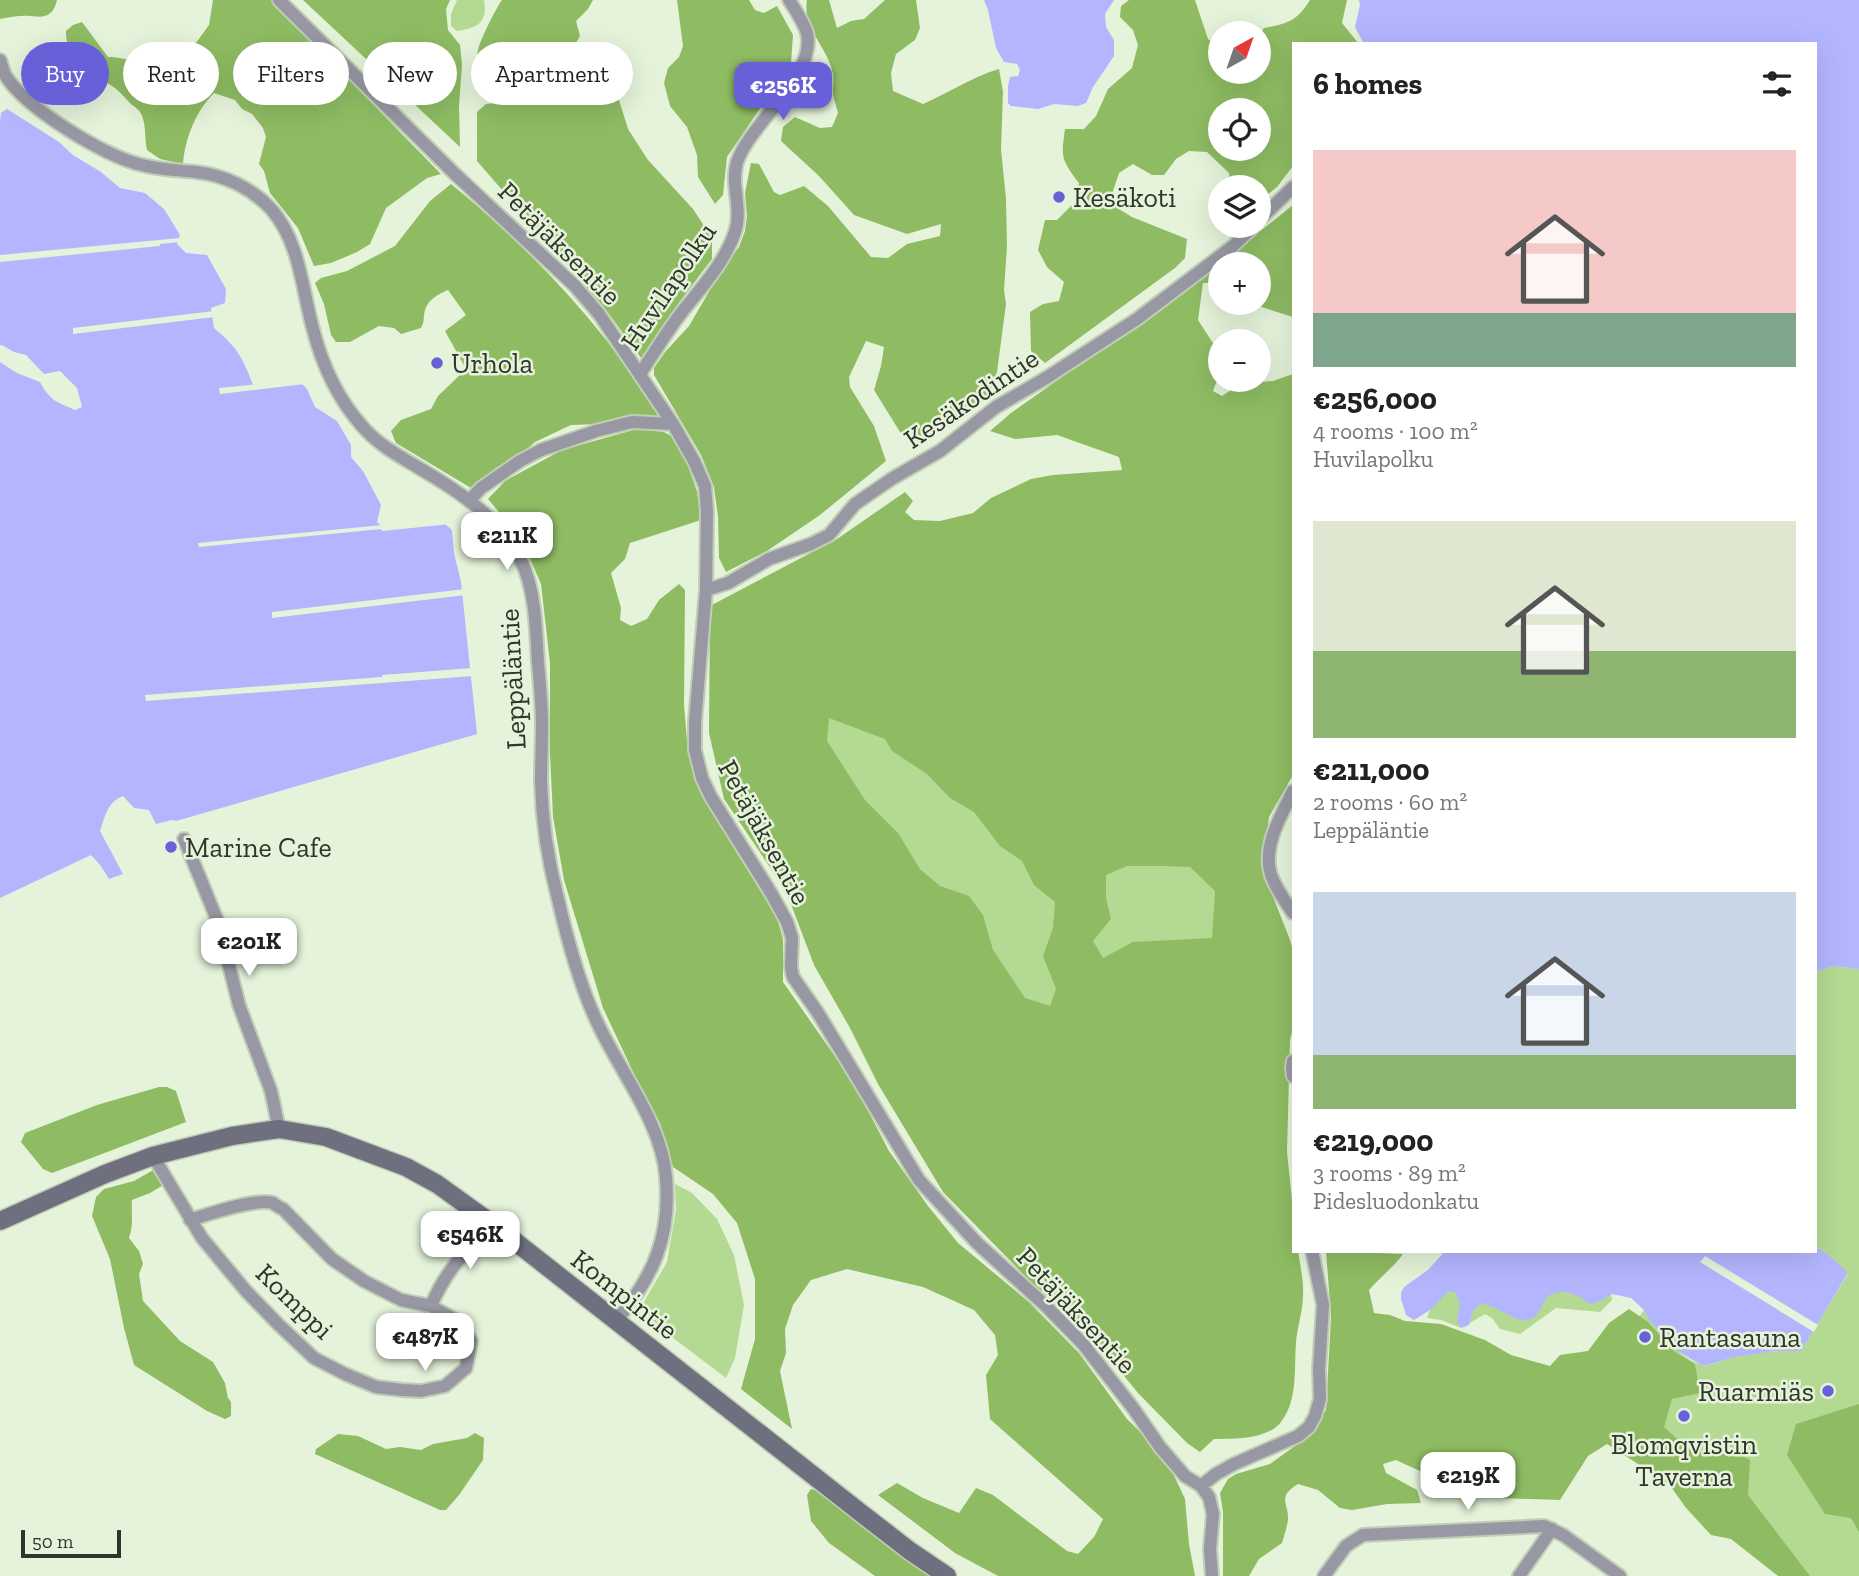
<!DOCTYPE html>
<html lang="en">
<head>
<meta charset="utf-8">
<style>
  body { margin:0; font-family:"Zilla Slab",serif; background:#f2f2f2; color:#222; height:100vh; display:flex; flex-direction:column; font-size:26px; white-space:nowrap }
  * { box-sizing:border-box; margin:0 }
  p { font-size:23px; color:#767676 }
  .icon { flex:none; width:38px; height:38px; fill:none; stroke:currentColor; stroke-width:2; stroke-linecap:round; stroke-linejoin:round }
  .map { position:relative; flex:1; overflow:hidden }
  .drawer { position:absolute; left:1292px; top:42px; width:525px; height:1211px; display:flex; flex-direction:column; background:#fff; border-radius:0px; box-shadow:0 7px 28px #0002 }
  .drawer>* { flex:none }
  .banner { position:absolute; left:21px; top:42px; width:665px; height:63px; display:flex; gap:14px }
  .needle { width:46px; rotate:40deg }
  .controls { position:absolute; left:1208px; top:21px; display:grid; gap:14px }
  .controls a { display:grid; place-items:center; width:63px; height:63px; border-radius:50%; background:#fff; box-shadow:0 7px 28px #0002; font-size:35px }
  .scale { position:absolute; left:21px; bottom:18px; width:100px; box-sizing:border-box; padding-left:7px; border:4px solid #30352b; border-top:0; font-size:19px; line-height:24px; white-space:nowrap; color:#30352b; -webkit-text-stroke:5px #e5f3da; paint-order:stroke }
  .price { position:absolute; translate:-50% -60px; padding:0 16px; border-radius:14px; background:#fff; color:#222; font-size:23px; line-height:46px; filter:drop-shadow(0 2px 4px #0008) }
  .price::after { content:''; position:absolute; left:50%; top:42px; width:21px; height:16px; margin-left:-10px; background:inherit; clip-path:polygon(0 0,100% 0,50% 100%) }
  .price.current { background:#6860d9; color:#fff }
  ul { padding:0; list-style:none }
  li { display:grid; align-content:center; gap:14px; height:371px; padding:0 21px }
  li span { display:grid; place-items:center; height:217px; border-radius:0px; color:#555 }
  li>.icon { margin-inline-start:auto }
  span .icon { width:126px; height:126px; fill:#fffc; stroke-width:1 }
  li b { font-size:30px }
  h2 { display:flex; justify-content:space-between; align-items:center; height:84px; padding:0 21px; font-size:30px }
  .pill { padding:0 24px; border-radius:32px; background:#fff; box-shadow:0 7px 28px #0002; font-size:24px; line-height:63px }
  .pill.current { background:#6860d9; color:#fff }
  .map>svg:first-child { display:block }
  .green { fill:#b3d992 }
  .forest { fill:#8fbc63; fill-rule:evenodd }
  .water { fill:#b3b6fe }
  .pier { fill:#e5f3da }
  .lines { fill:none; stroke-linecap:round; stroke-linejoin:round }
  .street-casing { stroke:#c1cdb7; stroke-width:16 }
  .secondary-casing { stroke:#c1cdb7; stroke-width:21 }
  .street { stroke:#9798a3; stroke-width:12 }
  .secondary { stroke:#6e6f7f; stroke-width:18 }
  .poi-dot { fill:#6860d9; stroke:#e5f3da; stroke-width:2.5 }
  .labels { text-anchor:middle; stroke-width:5; stroke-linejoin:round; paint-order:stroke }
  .poi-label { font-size:28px; fill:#30352b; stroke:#e5f3da; text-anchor:start }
  .street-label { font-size:28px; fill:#30352b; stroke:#e5f3da }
</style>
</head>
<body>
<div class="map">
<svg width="1859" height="1576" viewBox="0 0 1859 1576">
  <rect width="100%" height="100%" fill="#e5f3da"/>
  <path class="green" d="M 457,0 L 484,0 C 488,23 477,28 457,31 L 451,26 L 451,14 Z
    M 812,705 L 1123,848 L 1232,876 L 1237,942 L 1033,1038 L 851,808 Z
    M 1834,966 L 1859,969 L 1859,1576 L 1803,1576 L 1575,1407 L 1644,1310 C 1653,1327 1683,1362 1703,1365 C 1713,1367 1725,1358 1735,1356 C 1756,1352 1779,1351 1801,1350 L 1848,1274 L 1833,1258 L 1815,1246 L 1815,972 Z
    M 675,1184 L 692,1193 L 717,1219 L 734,1255 L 744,1305 L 735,1358 L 726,1378 L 652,1322 L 641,1307 L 667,1262 L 676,1210 Z
    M 1458,1273 L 1611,1294 L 1612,1300 L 1600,1312 L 1556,1308 L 1520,1334 L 1500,1329 L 1492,1318 L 1485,1314 L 1461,1328 L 1441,1320 L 1427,1318 L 1430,1310 Z"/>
  <path class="forest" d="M 0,0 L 57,0 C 53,16 46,18 31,16 C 21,15 10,17 0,19 Z
    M 213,0 L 271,0 L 441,174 L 427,178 L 386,208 L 370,244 L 357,252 L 331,263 L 314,266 L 298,228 L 270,193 L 264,171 L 259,164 L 266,137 L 263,128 L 252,114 L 242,109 L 235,100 L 214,93 C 196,111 185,138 183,164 L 160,159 L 147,150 C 144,138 147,123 140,112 C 138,109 135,107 132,105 C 126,99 120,91 112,86 C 92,73 65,60 66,31 L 73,25 L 82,22 L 108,57 C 122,57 126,62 139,57 L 167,71 L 180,65 L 209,25 Z
    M 303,0 L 450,0 L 446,9 L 448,30 L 460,45 L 462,64 L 459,106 L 460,147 Z
    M 502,0 L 593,0 L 588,9 L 576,21 L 580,36 C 575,44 571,53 566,60 C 550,80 502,93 479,84 C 478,73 476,61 478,50 C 480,40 495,10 502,0 Z
    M 677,0 L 749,0 L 755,10 L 764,13 L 777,6 L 793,35 L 791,63 L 727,157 L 723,195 L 715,204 L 698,177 L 697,155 L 687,127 L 670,106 L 664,83 L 668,68 L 679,57 L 683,46 Z
    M 807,0 L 829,0 L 837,28 L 851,21 L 864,19 L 885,0 L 916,0 L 920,28 L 915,40 L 896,54 L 891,73 L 893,91 L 923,104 C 948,93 972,77 999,69 L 1003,92 L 1001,149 L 1006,199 L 1007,246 L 1004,290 L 1006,304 L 997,372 L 988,398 L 921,444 L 900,432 L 874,390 L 881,366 L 884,347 L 866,341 L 849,377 L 850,387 L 874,426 L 886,461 L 820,515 L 767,551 L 726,572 L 719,558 L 718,517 L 714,487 L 701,455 L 654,375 L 654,368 L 665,352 L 689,326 L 724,266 L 739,247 L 745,231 L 747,216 L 745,193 L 751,163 L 759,164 L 774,192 L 780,195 L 804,186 L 828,206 L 871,257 L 888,258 L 907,244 L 940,236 L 941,224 L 907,234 L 854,215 L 819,176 L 781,141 L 783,127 L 795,117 L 820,128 L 832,127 L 838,113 C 836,105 833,98 833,91 C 833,85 834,79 833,74 C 828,47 802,29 807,0 Z
    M 1129,0 L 1195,0 L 1208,39 L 1220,48 L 1220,72 L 1258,72 L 1258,36 L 1264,28 C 1287,24 1297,21 1310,0 L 1347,0 L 1342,23 L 1359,44 L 1293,44 L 1293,166 L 1277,187 L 1258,202 L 1258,187 L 1230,187 L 1229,173 L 1207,152 L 1189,151 L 1176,159 L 1164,175 L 1152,175 L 1133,164 L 1119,173 L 1109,203 L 1132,217 L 1187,239 L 1185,258 L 1175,268 L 1045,363 L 1031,351 L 1030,312 L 1043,304 L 1059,301 L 1064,282 L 1047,267 L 1038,250 L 1045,220 L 1057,220 L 1075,202 L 1079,183 C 1061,159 1061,158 1065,129 L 1084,129 L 1096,116 L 1108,89 L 1132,68 L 1138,45 L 1133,30 L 1120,17 L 1121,6 ZM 1220,110 L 1258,110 L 1258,149 L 1220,149 Z
    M 594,53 L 606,68 L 619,100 L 628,129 L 648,160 L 693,209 L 712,238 L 712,259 L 678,304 L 641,358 L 603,306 L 477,161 L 477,112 L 486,104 L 534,99 L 559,92 L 581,71 Z
    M 451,184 C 509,231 561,283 607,341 C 626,366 642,392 660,417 L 643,416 L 619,419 L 599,424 L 571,425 L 535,442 L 520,455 L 496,468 L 471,488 L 396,443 L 391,431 L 401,420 L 431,409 L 438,396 L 466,369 L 445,331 L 466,315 L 448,290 C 439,294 428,299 425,310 C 423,317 425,321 421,328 L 401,334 L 394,328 L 379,326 L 350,342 L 336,342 L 331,335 L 324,304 L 315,283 L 321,278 L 347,271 L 395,246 L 430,201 Z
    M 1293,205 L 1293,317 L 1249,303 L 1258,303 L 1258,264 L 1220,264 L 1220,286 L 1216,283 L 1203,283 L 1198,320 L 1220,354 L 1220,373 L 1213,391 L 1222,396 L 1240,384 L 1273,381 L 1293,374 L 1293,775 L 1269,817 L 1263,871 L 1290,940 L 1293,951 L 1293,1028 L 1290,1040 L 1287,1152 L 1293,1210 L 1293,1251 L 1298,1251 C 1300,1265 1304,1281 1303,1295 C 1303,1311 1297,1327 1296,1343 C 1294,1370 1298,1400 1281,1422 C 1267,1440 1234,1439 1214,1439 L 1200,1452 L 1187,1443 L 1138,1393 L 1098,1344 L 1024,1275 L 943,1192 L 878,1084 L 850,1028 L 814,965 L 786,891 L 724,799 L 709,733 L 710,606 L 837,539 L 905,492 L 913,501 L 905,512 L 914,520 L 940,521 L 973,513 L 991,498 L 1031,479 L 1053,475 L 1122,470 L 1119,457 L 1057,435 L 1015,439 L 990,431 L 1011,413 L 1203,277 ZM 829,718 L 885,739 L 892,751 L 927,774 L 950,798 L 974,812 L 1000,846 L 1022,861 L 1034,885 L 1055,902 L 1053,928 L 1043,956 L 1056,989 L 1050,1006 L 1025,998 L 993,950 L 983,915 L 969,896 L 940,886 L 920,869 L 898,833 L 865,800 L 827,741 ZM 1127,866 L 1166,866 L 1190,867 L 1215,891 L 1212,938 L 1133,942 L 1103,958 L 1093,941 L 1111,919 L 1106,898 L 1106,875 Z
    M 637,429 L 664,432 L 671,436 L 687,463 L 697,491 L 701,520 L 630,543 L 625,559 L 611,573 L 621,608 L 620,620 L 631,626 L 647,619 L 659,600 L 679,584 L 685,590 L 684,705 L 688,753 L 701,794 L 777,918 L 783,939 L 783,982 L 853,1082 L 889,1151 L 928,1206 L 958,1243 L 1029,1302 L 1079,1353 L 1127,1419 L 1165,1456 L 1185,1499 L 1189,1544 L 1195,1576 L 998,1576 L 955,1553 L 878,1495 L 897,1483 L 923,1498 L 959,1513 L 976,1488 L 993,1495 L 1067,1551 L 1078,1554 L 1094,1537 L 1103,1519 L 990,1419 L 986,1375 L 998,1355 L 995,1335 L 974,1310 L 923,1287 L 847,1269 L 811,1280 L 793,1305 L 785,1329 L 786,1353 L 780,1371 L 792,1429 L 741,1389 L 755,1339 L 755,1279 L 737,1223 L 713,1194 L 673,1167 L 660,1123 L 635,1076 L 603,1008 L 564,880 L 553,817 L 550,753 L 550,663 L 541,584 L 527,552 L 511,526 L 488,499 L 505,481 L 562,450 Z
    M 159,1087 L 167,1087 L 176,1091 L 186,1122 L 52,1173 L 43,1169 L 21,1142 L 25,1133 L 97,1105 Z
    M 155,1169 L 165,1184 L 150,1193 L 132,1200 C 131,1214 134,1223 129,1238 L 139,1251 L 143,1264 L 139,1274 L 143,1301 L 180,1341 L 213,1362 L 225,1383 L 228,1398 L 231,1402 L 231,1416 L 225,1419 L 207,1411 L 134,1365 L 124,1328 L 110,1259 L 92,1216 L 96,1197 L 104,1189 L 134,1181 Z
    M 1326,1251 L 1403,1254 C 1393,1268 1380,1277 1369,1290 L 1374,1313 L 1390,1315 L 1405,1321 L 1441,1324 L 1485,1340 L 1511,1355 L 1550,1366 L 1560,1355 L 1588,1351 L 1609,1323 L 1629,1309 L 1648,1322 L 1675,1352 L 1695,1364 L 1700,1393 L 1672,1399 L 1664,1427 L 1689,1450 L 1710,1453 L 1736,1452 L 1750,1460 L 1748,1495 L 1810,1576 L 1778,1576 L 1731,1539 L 1711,1535 L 1686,1508 L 1669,1484 L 1607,1444 L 1588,1456 L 1560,1500 L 1469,1497 L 1452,1490 L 1433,1477 L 1396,1460 L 1383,1464 L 1386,1473 L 1417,1490 L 1421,1503 L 1387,1504 L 1352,1510 L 1340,1508 L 1318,1490 L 1298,1484 C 1276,1498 1289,1502 1288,1520 C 1287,1527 1284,1536 1282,1543 L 1259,1559 L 1249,1576 L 1223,1576 L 1223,1512 L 1220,1493 L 1228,1479 L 1236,1474 L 1270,1464 L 1303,1440 L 1326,1410 L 1331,1317 Z
    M 1859,1404 L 1859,1532 L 1851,1518 L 1825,1514 L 1787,1455 L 1796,1424 Z
    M 475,1433 L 484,1438 L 483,1460 L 459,1495 L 446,1510 L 440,1510 L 315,1454 L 316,1449 L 338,1434 L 358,1436 L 386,1449 L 400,1447 L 421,1450 L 433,1444 L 467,1438 Z
    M 811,1489 L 815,1490 L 932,1576 L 875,1576 L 829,1543 L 811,1521 L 807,1495 Z"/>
  <path class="water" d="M 984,0 L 1114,0 L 1105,14 L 1106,27 L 1114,40 L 1114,56 L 1093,87 L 1086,103 L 1078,106 L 1054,104 L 1038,109 L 1011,106 L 1008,103 L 1008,86 L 1010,77 L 1018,76 L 1020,70 L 1017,64 L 1004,62 L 996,48 L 988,10 Z
    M 1359,0 L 1859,0 L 1859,969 L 1834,966 L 1815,972 L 1815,44 L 1364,44 L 1355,27 L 1360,5 Z
    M 7,109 L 59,142 L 73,155 L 101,172 L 120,188 L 145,193 L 164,209 L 180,235 L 177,244 L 186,253 L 207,255 L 226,289 L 225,303 L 211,308 L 214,328 C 237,347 243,358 253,385 L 301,383 L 307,389 L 315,407 L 337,421 L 351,445 L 351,457 L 363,471 L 381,505 L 377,522 L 385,529 L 444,523 L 452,530 L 454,553 L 461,582 L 477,734 L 176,821 L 172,820 L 156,824 L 149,810 L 134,808 L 123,796 C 107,802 105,817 100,831 L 123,874 L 109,879 L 101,866 L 91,855 L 0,898 L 0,362 L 17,373 L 40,382 C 50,401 57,402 75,410 L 82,407 L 77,388 L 60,371 L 44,374 L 26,355 L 14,352 L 2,345 L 0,345 L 0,122 L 1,113 Z
    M 1815,1246 L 1833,1258 L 1848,1273 L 1801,1351 L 1775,1351 L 1733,1357 L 1709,1365 L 1701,1365 L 1676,1350 L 1650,1321 L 1644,1310 L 1631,1298 L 1612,1294 L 1600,1301 L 1590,1304 C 1578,1294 1556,1285 1545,1300 C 1540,1308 1539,1318 1527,1320 C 1510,1321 1497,1304 1480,1304 L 1473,1311 L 1469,1325 L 1461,1328 L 1457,1321 L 1460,1303 L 1456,1293 L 1449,1291 L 1430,1310 L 1414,1320 L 1406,1315 L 1401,1299 L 1401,1293 L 1404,1287 L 1428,1270 L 1445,1251 L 1815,1251 Z"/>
  <path class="pier" d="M 180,238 L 180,242 L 160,244 L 160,246 L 0,262 L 0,255 Z
    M 214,311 L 215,317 L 73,334 L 73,328 Z
    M 300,380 L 305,384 L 220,394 L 219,388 Z
    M 444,519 L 451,524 L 382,531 L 381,529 L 199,547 L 198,543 Z
    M 465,589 L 466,595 L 272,618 L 272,612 Z
    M 472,668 L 473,676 L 146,701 L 145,695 L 382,677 L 382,675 Z
    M 1705,1256 L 1818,1325 L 1814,1332 L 1700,1262 Z"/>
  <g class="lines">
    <defs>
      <path id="street" d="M 279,0 L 455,174 L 575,286 L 599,314 L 673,424 L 694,461 L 705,486 L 707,511 L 706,590 L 695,722 L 695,750 L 702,778 L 711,797 L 771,893 L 787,922 L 792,938 L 791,967 L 793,977 L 818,1013 L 919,1180 L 977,1243 L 1046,1306 L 1083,1344 L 1133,1408 L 1160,1447 L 1185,1476 L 1201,1486 L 1209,1497 L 1213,1514 L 1210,1549 L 1212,1576
        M 0,60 C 2,65 3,70 5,75 C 24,107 105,157 142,165 C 160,170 178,170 196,172 C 225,175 253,189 272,210 C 300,243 302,289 313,329 C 322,364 338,399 362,426 C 377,444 399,456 419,468 C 462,493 506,522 525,570 C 536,599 536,633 538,663 C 540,684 542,706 542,726 C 542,745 541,763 541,782 C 542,821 548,861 558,899 C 567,938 581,990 599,1026 C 621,1073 662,1124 666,1177 C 671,1236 654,1276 616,1321
        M 1258,221 L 1293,187
        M 640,374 C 654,353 667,331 682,312 C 702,287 725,262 735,232 C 743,209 730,185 737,162 C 750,123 817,75 807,33 C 803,21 796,11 789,0
        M 469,501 L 481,488 L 520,461 L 541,450 L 596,431 L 632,422 L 673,424
        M 706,590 L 728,583 L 769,559 L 811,544 L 829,535 L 855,504 L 893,478 L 940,451 L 996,407 L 1046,378 L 1137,319 L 1232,247 L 1254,226
        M 1293,791 C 1281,815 1262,847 1271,875 C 1276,889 1285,901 1293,913
        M 184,839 L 218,922 L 239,1005 L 271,1091 L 279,1129
        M 1293,1061 L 1292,1068 L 1293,1076
        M 153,1156 L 202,1238 L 246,1291 L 278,1324 L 314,1358 L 345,1374 L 376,1387 L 402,1390 L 421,1391 L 445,1386 L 466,1368 L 471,1341 L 459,1322 L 431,1306 L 401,1300 L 364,1281 L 332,1259 L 283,1209 C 282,1209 274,1204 273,1203 C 255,1198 209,1214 190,1220
        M 431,1306 C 447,1268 464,1253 494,1225
        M 1201,1486 L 1216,1474 L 1234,1464 L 1298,1436 L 1309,1427 L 1315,1416 L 1320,1399 L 1319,1369 L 1323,1305 L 1312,1251
        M 1324,1576 L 1346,1546 L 1363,1535 L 1544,1526 L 1563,1535 L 1620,1576
        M 1519,1576 L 1552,1529"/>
      <path id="secondary" d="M 0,1221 L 105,1174 L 153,1156 L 232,1136 L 279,1129 L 326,1137 L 406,1167 L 437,1184 L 494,1225 L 861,1513 L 910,1551 L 947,1576"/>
    </defs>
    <use href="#street" class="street-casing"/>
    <use href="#secondary" class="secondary-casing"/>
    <use href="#street" class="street"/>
    <use href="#secondary" class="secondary"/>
  </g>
  <g class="poi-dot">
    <circle cx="1059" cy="197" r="7"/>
    <circle cx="437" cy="363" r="7"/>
    <circle cx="171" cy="847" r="7"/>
    <circle cx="1645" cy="1337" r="7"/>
    <circle cx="1828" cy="1391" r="7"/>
    <circle cx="1684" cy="1416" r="7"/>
  </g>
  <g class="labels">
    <g class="poi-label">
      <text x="1073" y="207">Kesäkoti</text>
      <text x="451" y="373">Urhola</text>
      <text x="185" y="857">Marine Cafe</text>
      <text x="1659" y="1347">Rantasauna</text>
      <text x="1814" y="1401" text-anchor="end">Ruarmiäs</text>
      <text x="1684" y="1454" text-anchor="middle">Blomqvistin<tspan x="1684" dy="32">Taverna</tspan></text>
    </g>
    <g class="street-label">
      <text transform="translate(560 243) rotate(45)" y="10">Petäjäksentie</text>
      <text transform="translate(668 286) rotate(-56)" y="10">Huvilapolku</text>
      <text transform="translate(971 398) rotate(-34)" y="10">Kesäkodintie</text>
      <text transform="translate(512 679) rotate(-93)" y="10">Leppäläntie</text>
      <text transform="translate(765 832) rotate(61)" y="10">Petäjäksentie</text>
      <text transform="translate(625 1294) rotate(38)" y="10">Kompintie</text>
      <text transform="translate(295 1301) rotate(44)" y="10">Komppi</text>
      <text transform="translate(1077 1310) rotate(47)" y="10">Petäjäksentie</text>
    </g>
  </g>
</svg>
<div class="controls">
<a><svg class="needle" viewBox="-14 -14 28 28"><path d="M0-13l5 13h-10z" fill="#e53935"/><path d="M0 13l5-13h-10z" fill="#767676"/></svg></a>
<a><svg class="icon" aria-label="locate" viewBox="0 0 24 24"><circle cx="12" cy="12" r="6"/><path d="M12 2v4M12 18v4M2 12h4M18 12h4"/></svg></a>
<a><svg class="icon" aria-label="layers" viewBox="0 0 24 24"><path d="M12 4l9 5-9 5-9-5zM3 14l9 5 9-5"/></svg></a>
<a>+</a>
<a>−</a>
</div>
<div class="scale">50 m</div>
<b class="price current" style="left:783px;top:122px">€256K</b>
<b class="price" style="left:507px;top:572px">€211K</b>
<b class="price" style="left:249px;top:978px">€201K</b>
<b class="price" style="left:470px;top:1271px">€546K</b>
<b class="price" style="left:425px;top:1373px">€487K</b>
<b class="price" style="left:1468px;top:1512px">€219K</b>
<div class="banner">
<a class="pill current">Buy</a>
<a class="pill">Rent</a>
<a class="pill">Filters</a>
<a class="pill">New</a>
<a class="pill">Apartment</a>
</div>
<section class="drawer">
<h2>6 homes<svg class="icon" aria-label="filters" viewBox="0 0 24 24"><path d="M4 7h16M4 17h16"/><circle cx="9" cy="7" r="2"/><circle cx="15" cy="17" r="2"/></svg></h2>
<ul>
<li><span style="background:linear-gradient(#f6c9c9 75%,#7fa58c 0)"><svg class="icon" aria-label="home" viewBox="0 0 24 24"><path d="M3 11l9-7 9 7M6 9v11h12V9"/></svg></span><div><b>€256,000</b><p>4 rooms · 100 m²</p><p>Huvilapolku</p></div></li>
<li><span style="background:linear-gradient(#dfe7d0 60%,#8fb573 0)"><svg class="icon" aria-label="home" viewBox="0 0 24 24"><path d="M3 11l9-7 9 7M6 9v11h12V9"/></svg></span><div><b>€211,000</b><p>2 rooms · 60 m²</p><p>Leppäläntie</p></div></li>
<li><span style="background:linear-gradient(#c9d6e8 75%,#8fb573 0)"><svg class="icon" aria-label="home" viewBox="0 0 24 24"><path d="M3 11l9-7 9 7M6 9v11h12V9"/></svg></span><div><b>€219,000</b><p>3 rooms · 89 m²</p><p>Pidesluodonkatu</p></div></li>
</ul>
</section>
</div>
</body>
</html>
